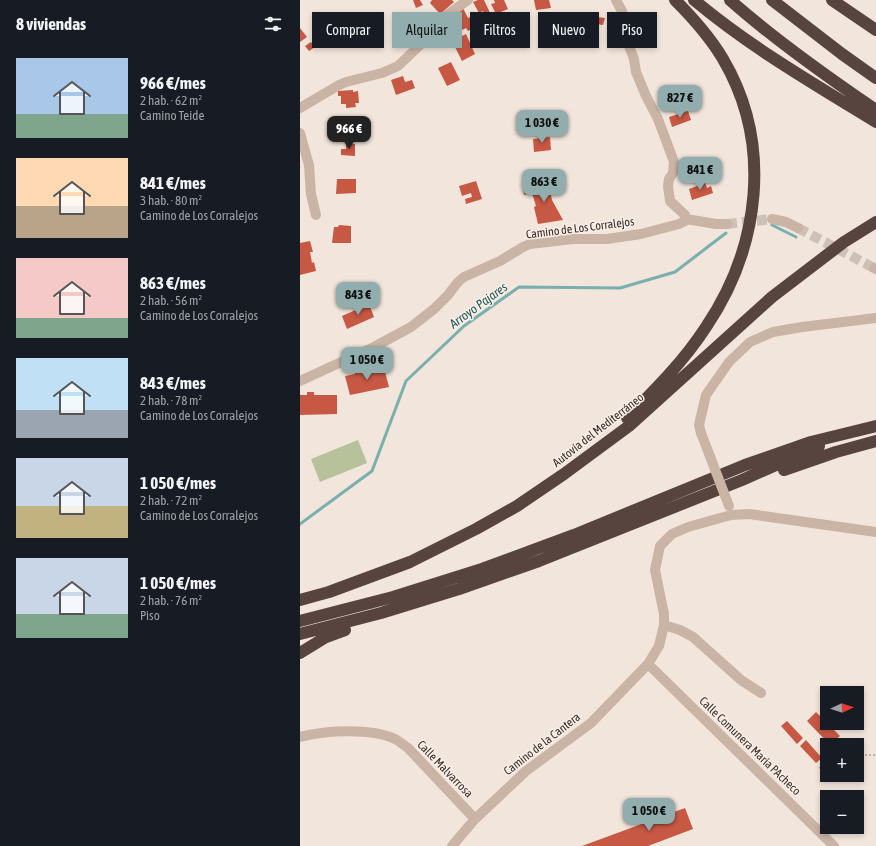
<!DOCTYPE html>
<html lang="es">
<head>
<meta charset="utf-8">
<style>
  body { margin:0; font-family:"Asap Condensed",sans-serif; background:#20242c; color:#f1f3f6; height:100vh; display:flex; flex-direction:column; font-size:15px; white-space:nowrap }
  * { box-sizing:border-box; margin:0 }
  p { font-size:13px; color:#9ea1a6 }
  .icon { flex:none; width:22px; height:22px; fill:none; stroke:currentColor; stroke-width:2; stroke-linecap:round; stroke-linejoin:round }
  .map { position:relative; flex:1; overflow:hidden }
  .details { display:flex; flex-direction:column; background:#171b24; width:300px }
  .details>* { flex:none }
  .guide { position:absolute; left:12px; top:12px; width:380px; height:36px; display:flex; gap:8px }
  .needle { width:26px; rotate:86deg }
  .controls { position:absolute; left:520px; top:686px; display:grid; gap:8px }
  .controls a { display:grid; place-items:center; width:44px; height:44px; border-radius:0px; background:#171b24; box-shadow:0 2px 6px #0003; font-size:20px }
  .price { position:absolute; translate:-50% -34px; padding:0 9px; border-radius:8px; background:#92adae; color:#111; font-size:13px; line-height:26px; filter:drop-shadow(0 1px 2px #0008) }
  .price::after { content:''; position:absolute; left:50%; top:24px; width:12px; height:9px; margin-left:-6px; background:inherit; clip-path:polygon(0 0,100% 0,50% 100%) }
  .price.current { background:#222; color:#fff }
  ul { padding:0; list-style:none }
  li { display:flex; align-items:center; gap:12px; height:100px; padding:0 16px }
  li span { display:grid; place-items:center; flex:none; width:112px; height:80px; border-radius:0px; color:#555 }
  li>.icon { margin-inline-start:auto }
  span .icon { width:48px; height:48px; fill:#fffc; stroke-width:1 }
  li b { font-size:17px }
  h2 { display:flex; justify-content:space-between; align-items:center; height:48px; padding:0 16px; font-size:17px }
  .tag { padding:0 14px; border-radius:0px; background:#171b24; box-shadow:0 2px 6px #0003; font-size:14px; line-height:36px }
  .tag.current { background:#92adae; color:#111 }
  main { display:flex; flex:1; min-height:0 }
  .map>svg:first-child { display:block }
  .green { fill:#b7c19a }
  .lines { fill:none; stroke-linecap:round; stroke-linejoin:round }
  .stream { stroke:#79afad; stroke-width:3 }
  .building { fill:#c75844 }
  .minor-tunnel { stroke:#ccc0b7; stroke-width:10; stroke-dasharray:10 5; stroke-linecap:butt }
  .path { stroke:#b69d91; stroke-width:1.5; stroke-dasharray:2 2; stroke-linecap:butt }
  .minor { stroke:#cab4a6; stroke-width:10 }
  .motorway { stroke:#57443e; stroke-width:12 }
  .minor-bridge { stroke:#cab4a6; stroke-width:10 }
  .labels { text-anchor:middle; stroke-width:3; stroke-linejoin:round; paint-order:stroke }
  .street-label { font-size:12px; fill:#362b27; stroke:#f9efe7 }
  .water-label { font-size:13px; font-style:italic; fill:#1d5857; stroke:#f9efe7 }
</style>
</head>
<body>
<main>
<section class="details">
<h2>8 viviendas<svg class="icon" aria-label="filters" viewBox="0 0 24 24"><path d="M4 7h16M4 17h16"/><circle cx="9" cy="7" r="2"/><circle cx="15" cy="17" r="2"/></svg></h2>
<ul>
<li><span style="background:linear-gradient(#a9c7e8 70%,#7fa58c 0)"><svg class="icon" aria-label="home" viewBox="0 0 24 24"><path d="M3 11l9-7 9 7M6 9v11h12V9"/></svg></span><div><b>966 €/mes</b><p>2 hab. · 62 m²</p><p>Camino Teide</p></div></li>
<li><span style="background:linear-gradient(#ffd9b3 60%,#b9a48a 0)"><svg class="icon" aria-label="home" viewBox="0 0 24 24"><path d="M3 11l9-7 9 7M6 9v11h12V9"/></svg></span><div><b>841 €/mes</b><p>3 hab. · 80 m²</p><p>Camino de Los Corralejos</p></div></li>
<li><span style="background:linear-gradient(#f6c9c9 75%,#7fa58c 0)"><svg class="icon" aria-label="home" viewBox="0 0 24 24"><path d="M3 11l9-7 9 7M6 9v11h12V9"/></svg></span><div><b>863 €/mes</b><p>2 hab. · 56 m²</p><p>Camino de Los Corralejos</p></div></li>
<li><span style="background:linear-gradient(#bfe0f5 65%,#9aa5b1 0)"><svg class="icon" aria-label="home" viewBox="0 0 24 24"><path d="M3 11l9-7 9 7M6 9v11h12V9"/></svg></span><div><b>843 €/mes</b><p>2 hab. · 78 m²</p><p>Camino de Los Corralejos</p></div></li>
<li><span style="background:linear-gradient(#c9d6e8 60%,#c2b280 0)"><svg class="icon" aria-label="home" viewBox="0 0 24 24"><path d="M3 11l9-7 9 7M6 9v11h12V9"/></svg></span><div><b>1 050 €/mes</b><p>2 hab. · 72 m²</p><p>Camino de Los Corralejos</p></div></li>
<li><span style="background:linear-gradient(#c9d6e8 70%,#7fa58c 0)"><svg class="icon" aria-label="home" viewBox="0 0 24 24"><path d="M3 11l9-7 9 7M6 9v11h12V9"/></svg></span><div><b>1 050 €/mes</b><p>2 hab. · 76 m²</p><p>Piso</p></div></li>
</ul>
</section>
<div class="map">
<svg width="576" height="846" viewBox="0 0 576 846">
  <rect width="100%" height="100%" fill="#f2e5db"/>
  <path class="green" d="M 58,440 L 67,463 L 20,482 L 11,459 Z"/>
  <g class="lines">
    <path class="stream" d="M 472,225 L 496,237
      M 0,524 L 72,471 L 106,381 L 164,326 L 219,287 L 320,288 L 375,272 L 426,233"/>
  </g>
  <path class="building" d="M 113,0 L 120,0 L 123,5 L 116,8 Z
    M 132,0 L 152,0 L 154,2 L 140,14 L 130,3 Z
    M 178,0 L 184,0 L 192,17 L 186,20 L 183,11 L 179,13 L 173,2 Z
    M 194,0 L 204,0 L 208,9 L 196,14 L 191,4 L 195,3 Z
    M 234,0 L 249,0 L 251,8 L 236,10 Z
    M 163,8 L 168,18 L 173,16 L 179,28 L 174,31 L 173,28 L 168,31 L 166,28 L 156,33 L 150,20 Z
    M 127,14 L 131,18 L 133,16 L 135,18 L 128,26 L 121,19 Z
    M 297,17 L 305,18 L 303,25 L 296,24 Z
    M 0,28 L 7,37 L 0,42 Z
    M 166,34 L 175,54 L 162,61 L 152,41 Z
    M 11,42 L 15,47 L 9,51 L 5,46 Z
    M 151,62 L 160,80 L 147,86 L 138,68 Z
    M 103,76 L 105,82 L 112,80 L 115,88 L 96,95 L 91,80 Z
    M 53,90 L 53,92 L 58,91 L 59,103 L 55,103 L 56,107 L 46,108 L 46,104 L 41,104 L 41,96 L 38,96 L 38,91 Z
    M 388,111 L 391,120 L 372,127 L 369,117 Z
    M 250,137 L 251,150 L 234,152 L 233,139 Z
    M 46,144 L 55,144 L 55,156 L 41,155 L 41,149 L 46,149 Z
    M 37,179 L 56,179 L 56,193 L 36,194 Z
    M 176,181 L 182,199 L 166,204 L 165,199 L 172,197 L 171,193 L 162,196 L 159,186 Z
    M 251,181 L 255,193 L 251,195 L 252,200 L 263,220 L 238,224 L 234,207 L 236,206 L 232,193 L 224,195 L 223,188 Z
    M 405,183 L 407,188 L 411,186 L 413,193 L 392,200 L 389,189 Z
    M 39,225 L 51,226 L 51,243 L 32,243 L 34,227 L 38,227 Z
    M 10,241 L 13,252 L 10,252 L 12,263 L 14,262 L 16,271 L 0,275 L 0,243 Z
    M 69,304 L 74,317 L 47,329 L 42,316 Z
    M 84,368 L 89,387 L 50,395 L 45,376 L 55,374 L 55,371 L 62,369 L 62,373 Z
    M 7,392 L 14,392 L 14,395 L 37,395 L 37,414 L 0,415 L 0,395 L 7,395 Z
    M 516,712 L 540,736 L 530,745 L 507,721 Z
    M 487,721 L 503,738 L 497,744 L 481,726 Z
    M 506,740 L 522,758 L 516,763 L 500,746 Z
    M 385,808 L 393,829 L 348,846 L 282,846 Z"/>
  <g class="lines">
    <path class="minor-tunnel" d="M 427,224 L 472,219
      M 498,228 L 574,268"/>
    <path class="path" d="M 557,755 L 576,755
      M 519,768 L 527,765"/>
    <path class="minor" d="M 0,108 L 39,85 L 46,82 L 82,73 L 98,66 L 120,45 L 144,17 L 168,0
      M 0,133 L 9,165 L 11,194 L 16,215
      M 386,219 L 416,224 L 427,224
      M 472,219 L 486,222 L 498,228
      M 574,268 L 576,269
      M 0,381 L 74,347 L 111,327 L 134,309 L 148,295 L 158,282 L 164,277 L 200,261 L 223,247 L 230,244 L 273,239 L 307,239 L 341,234 L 379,224 L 385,221 L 385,215 L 370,201 L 368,186 L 369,179 L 373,173 L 374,162 L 358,119 L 346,96 L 336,72 L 334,59 L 327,41 L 322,11 L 316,0
      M 401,433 L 399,425 L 406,395 L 429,362 L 450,342 L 473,332 L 502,327 L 576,318
      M 364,625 L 380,630 L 393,637 L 441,680 L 461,693
      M 348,664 L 534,846
      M 0,737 C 25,730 72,728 95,739 C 100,742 104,745 108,748 L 175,819
      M 152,846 L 175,819 L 226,771 L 291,723 L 348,664 L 359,646 L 364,625 L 364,614 L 355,570 L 360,546 L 372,534 L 388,527 L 431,515 L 449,514 L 576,532"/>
    <path class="motorway" d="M 394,0 C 450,47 514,84 576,122
      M 430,0 C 475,40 526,76 576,110
      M 472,0 L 542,54 L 576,78
      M 532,0 L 576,30
      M 327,418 C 356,389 384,361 406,327 C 460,247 473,144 423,59 C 410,37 393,18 375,0
      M 484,470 L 536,452 L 576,441
      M 0,600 L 29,592 L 110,562 L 176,529 L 217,506 L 264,474 L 329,426 L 472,297 L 544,242 L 576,222
      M 0,621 L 93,597 L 182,569 L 274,535 L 445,465 L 511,442 L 576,426
      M 0,634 L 81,613 L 159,589 L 239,561 L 442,480 L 519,446
      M 0,653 L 26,637 L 45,630"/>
    <path class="minor-bridge" d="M 401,433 L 429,506"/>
  </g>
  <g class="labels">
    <g class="street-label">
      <text transform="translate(280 228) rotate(-7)" y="4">Camino de Los Corralejos</text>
      <text transform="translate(298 430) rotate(-38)" y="4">Autovía del Mediterráneo</text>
      <text transform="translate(242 744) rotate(-38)" y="4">Camino de la Cantera</text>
      <text transform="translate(450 746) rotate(44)" y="4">Calle Comunera María PAcheco</text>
      <text transform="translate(145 769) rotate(46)" y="4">Calle Malvarrosa</text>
    </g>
    <g class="water-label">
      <text transform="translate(178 305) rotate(-36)" y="5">Arroyo Pajares</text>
    </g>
  </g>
</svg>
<div class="controls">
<a><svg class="needle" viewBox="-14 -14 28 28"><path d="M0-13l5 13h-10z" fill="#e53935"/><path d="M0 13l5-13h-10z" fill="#9ea1a6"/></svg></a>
<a>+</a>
<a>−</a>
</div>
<b class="price" style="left:380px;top:119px">827 €</b>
<b class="price" style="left:242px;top:144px">1 030 €</b>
<b class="price current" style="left:49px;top:150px">966 €</b>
<b class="price" style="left:400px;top:191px">841 €</b>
<b class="price" style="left:244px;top:203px">863 €</b>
<b class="price" style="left:58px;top:316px">843 €</b>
<b class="price" style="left:67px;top:381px">1 050 €</b>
<b class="price" style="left:349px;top:832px">1 050 €</b>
<div class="guide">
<a class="tag">Comprar</a>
<a class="tag current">Alquilar</a>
<a class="tag">Filtros</a>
<a class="tag">Nuevo</a>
<a class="tag">Piso</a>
</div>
</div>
</main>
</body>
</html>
